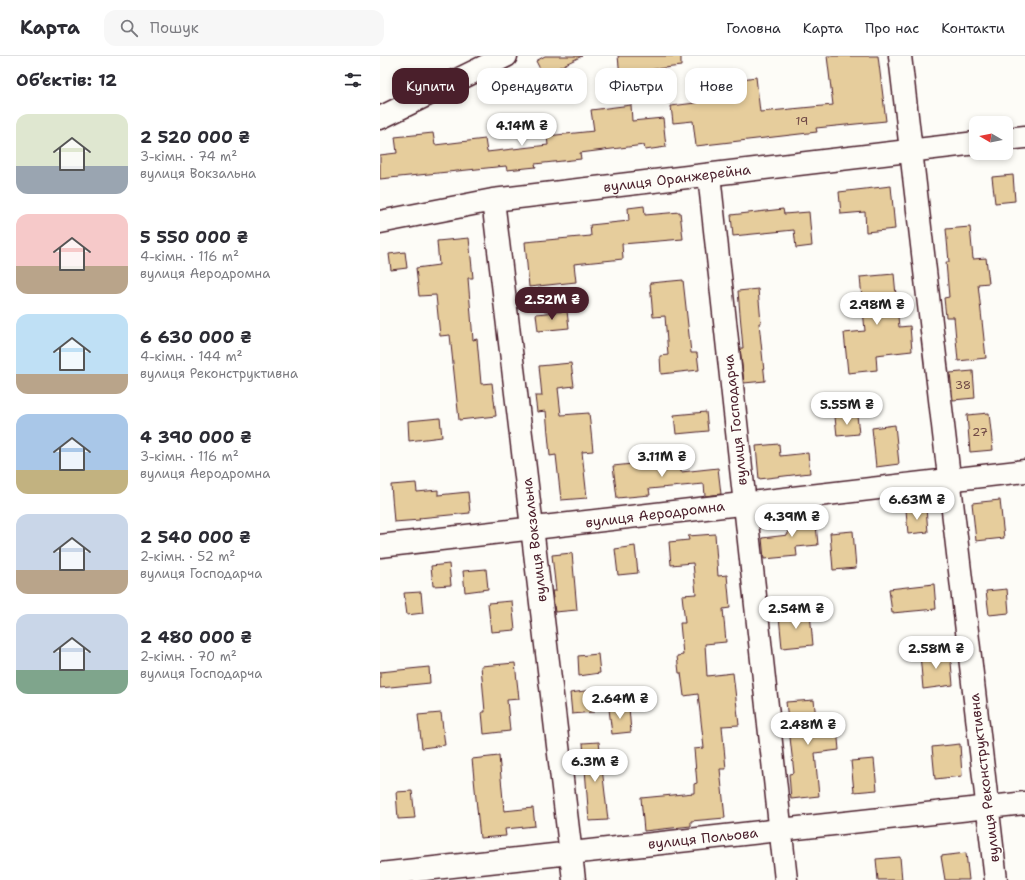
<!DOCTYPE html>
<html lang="uk">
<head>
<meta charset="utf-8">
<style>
  body { margin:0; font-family:"Shantell Sans",sans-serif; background:#f7f7f7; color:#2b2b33; height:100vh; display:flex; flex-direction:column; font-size:15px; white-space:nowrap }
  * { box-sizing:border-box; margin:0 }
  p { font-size:13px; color:#7c7c81 }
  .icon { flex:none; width:22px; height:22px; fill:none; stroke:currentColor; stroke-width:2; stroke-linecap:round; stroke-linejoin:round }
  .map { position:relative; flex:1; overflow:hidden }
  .panel { display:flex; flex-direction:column; background:#fff; width:380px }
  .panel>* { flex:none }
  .top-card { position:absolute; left:12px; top:12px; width:380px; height:36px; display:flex; gap:8px }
  .needle { width:26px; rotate:279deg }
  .controls { position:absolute; left:589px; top:60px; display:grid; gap:8px }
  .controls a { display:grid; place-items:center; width:44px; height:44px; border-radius:8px; background:#fff; box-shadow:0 2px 6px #0003; font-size:20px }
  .price { position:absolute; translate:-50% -34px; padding:0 9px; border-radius:14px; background:#fff; color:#222; font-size:13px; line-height:26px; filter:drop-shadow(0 1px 2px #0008) }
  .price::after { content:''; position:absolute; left:50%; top:24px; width:12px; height:9px; margin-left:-6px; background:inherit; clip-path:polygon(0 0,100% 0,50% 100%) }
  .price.selected { background:#4a1f2b; color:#fff }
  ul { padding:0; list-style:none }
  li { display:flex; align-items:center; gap:12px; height:100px; padding:0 16px }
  li span { display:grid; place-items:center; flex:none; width:112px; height:80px; border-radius:12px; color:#555 }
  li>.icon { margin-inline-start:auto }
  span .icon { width:48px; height:48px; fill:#fffc; stroke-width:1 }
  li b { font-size:17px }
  h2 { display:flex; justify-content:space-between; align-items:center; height:48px; padding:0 16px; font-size:17px }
  .pill { padding:0 14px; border-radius:12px; background:#fff; box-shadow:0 2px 6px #0003; font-size:14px; line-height:36px }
  .pill.selected { background:#4a1f2b; color:#fff }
  header { display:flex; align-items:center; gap:24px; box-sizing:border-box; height:56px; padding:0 20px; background:#fff; border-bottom:1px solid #e1e1e2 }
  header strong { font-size:19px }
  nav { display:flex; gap:22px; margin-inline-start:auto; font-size:14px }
  .search { width:280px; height:36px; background:#f7f7f7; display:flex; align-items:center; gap:10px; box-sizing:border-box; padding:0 14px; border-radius:12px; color:#7c7c81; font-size:15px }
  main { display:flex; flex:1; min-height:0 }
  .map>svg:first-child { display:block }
  .building { fill:#e6cd9c; stroke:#4a1f2b }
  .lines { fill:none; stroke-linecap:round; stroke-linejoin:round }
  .minor-casing { stroke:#4a1f2b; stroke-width:25 }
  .minor { stroke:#fdfcf7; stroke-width:22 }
  .labels { text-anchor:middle; stroke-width:3; stroke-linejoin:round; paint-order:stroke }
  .number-label { font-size:12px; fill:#714a47 }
  .street-label { font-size:14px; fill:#4a1f2b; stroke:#fdfcf7 }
</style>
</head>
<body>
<header>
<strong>Карта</strong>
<div class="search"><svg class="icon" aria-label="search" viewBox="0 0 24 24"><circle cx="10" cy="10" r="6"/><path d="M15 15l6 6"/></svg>Пошук</div>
<nav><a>Головна</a><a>Карта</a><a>Про нас</a><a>Контакти</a></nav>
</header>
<main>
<section class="panel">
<h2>Об’єктів: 12<svg class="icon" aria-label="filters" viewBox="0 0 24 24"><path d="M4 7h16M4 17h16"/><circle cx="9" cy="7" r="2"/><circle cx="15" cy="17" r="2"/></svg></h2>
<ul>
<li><span style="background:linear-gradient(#dfe7d0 65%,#9aa5b1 0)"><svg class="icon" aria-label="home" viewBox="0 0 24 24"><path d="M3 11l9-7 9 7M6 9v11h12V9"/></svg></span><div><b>2 520 000 ₴</b><p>3-кімн. · 74 m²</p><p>вулиця Вокзальна</p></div></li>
<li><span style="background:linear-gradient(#f6c9c9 65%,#b9a48a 0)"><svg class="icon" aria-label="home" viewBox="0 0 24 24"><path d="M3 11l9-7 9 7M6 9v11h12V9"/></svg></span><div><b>5 550 000 ₴</b><p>4-кімн. · 116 m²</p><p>вулиця Аеродромна</p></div></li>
<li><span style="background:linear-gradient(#bfe0f5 75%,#b9a48a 0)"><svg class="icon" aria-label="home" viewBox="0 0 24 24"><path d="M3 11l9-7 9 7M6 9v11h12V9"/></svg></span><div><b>6 630 000 ₴</b><p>4-кімн. · 144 m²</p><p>вулиця Реконструктивна</p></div></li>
<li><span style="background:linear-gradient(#a9c7e8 70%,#c2b280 0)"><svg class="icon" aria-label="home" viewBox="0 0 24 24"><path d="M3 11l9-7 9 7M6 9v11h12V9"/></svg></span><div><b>4 390 000 ₴</b><p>3-кімн. · 116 m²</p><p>вулиця Аеродромна</p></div></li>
<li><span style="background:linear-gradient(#c9d6e8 70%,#b9a48a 0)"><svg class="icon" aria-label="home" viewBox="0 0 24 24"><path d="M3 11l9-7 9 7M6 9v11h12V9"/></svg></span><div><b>2 540 000 ₴</b><p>2-кімн. · 52 m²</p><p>вулиця Господарча</p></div></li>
<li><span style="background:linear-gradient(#c9d6e8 70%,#7fa58c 0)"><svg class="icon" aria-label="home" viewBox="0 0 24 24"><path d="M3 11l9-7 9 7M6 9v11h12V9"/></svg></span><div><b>2 480 000 ₴</b><p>2-кімн. · 70 m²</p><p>вулиця Господарча</p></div></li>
</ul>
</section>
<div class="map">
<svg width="645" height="824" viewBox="0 0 645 824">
  <rect width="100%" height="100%" fill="#fdfcf7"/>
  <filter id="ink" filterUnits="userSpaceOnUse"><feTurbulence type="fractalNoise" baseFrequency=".025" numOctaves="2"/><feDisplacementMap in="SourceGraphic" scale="8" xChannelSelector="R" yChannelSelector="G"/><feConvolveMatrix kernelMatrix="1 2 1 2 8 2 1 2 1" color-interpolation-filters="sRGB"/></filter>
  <g filter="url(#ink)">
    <path class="building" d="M 165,0 L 202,0 L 163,19 L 156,5 Z
      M 238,0 L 301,0 L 301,10 L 259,15 L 259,18 L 240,20 Z
      M 447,0 L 498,0 L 506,65 L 436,72 L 437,76 L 316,90 L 313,65 L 293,67 L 291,50 L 357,42 L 355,24 L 376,21 L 380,56 L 453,49 Z
      M 251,49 L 252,65 L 283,62 L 286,91 L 265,94 L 264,89 L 200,97 L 201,103 L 155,108 L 156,111 L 127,114 L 126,110 L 0,123 L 0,99 L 17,97 L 15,81 L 53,77 L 55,89 L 105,83 L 107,96 L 168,89 L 167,80 L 214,75 L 211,54 Z
      M 633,119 L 635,145 L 615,147 L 612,121 Z
      M 511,130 L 515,173 L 486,176 L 485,156 L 461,158 L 459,136 Z
      M 264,150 L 265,159 L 300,156 L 303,183 L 242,188 L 243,203 L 194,208 L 196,226 L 149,231 L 145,186 L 211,180 L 210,169 L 249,165 L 248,152 Z
      M 403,153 L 404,158 L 429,156 L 432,190 L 416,192 L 414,174 L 353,180 L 351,159 Z
      M 590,171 L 593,203 L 606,202 L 609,227 L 598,228 L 606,302 L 578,305 L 574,261 L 566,261 L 564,242 L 569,241 L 566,206 L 569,206 L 566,173 Z
      M 89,182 L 93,222 L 88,222 L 93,284 L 97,283 L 101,328 L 112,327 L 116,360 L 79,364 L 70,279 L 60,280 L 56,239 L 39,240 L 36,212 L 59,209 L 57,185 Z
      M 25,196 L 27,212 L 11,214 L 9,198 Z
      M 514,218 L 519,271 L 530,270 L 532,295 L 496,299 L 497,314 L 468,317 L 464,277 L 485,275 L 480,221 Z
      M 303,224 L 311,297 L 317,297 L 319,314 L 281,318 L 280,300 L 288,299 L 285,260 L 273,261 L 270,227 Z
      M 378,233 L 381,267 L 379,267 L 385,325 L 364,327 L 360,292 L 363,292 L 358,235 Z
      M 187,255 L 189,272 L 158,275 L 156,258 Z
      M 191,307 L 194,330 L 178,332 L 181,359 L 209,357 L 213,395 L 202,396 L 207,442 L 181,444 L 176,399 L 170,400 L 166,355 L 157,356 L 155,340 L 162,340 L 159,310 Z
      M 593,315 L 595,342 L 573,344 L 570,317 Z
      M 326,356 L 328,375 L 296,378 L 294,359 Z
      M 609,357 L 613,394 L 590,396 L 587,359 Z
      M 477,359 L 479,378 L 457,380 L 455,361 Z
      M 60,362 L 62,381 L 29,385 L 28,365 Z
      M 515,369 L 519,408 L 496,411 L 492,372 Z
      M 399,388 L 400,400 L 428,397 L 430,417 L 379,423 L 376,390 Z
      M 299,398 L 301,416 L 338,412 L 341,438 L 325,440 L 324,428 L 269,433 L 270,439 L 237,442 L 233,410 L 281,405 L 280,400 Z
      M 36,427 L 37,436 L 58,434 L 58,439 L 88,436 L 90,457 L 39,462 L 40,464 L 14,466 L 11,429 Z
      M 620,444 L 624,482 L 596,485 L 592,447 Z
      M 546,452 L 548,476 L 528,478 L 526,454 Z
      M 435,458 L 438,489 L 416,491 L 417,500 L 384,503 L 382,482 L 408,479 L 406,461 Z
      M 473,475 L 476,512 L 453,514 L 450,477 Z
      M 335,478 L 338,520 L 347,519 L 350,552 L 343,553 L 346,586 L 325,588 L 327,620 L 353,617 L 359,669 L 342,670 L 346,713 L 340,713 L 345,762 L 311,765 L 311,770 L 264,775 L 261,742 L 314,737 L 314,728 L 317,727 L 314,693 L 324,692 L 318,638 L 304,640 L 301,617 L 299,617 L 297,600 L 303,599 L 300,567 L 305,567 L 302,539 L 316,538 L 313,507 L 291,509 L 289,486 L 309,484 L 308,480 Z
      M 255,490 L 258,517 L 238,519 L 235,493 Z
      M 192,497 L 197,554 L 175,556 L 172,535 L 176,535 L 172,499 Z
      M 69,508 L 71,529 L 53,530 L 51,510 Z
      M 106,513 L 108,533 L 85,536 L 83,515 Z
      M 554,528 L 556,553 L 512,557 L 509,533 Z
      M 627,533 L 629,557 L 609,559 L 606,535 Z
      M 41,536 L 43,557 L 27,559 L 24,537 Z
      M 132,545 L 135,574 L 111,576 L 108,547 Z
      M 430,557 L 433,589 L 402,592 L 399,560 Z
      M 570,595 L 573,629 L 543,633 L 540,598 Z
      M 218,598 L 220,617 L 199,620 L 198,600 Z
      M 135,607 L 139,643 L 127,644 L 130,675 L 104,678 L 102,656 L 105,656 L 101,610 Z
      M 49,611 L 50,627 L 0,632 L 0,616 Z
      M 212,634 L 214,656 L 192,658 L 190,637 Z
      M 434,644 L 436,663 L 456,661 L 459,694 L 435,697 L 439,740 L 411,743 L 409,718 L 414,717 L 406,646 Z
      M 249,651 L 251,676 L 232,678 L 229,653 Z
      M 61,657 L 65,689 L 42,692 L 38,659 Z
      M 219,686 L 228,764 L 209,765 L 203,687 Z
      M 580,688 L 582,720 L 555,723 L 552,691 Z
      M 119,700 L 124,755 L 153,752 L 155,770 L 125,773 L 126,780 L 100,782 L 92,703 Z
      M 494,703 L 497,734 L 474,736 L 471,705 Z
      M 32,735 L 35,762 L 18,763 L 16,736 Z
      M 586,797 L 589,824 L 565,824 L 561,800 Z
      M 520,801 L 522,824 L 498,824 L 496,803 Z"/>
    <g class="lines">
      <defs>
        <path id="minor" d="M 520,0 L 616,824
          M 0,62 L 126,0
          M 626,83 L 645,81
          M 329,119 L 406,824
          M 113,144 L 194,824
          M 0,166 L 113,144 L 596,87
          M 0,490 L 645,415
          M 0,818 L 645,747"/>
      </defs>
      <use href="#minor" class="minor-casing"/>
      <use href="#minor" class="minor"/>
    </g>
  </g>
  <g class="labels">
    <g class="number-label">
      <text x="422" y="69">19</text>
      <text x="583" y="333">38</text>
      <text x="600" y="380">27</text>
    </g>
    <g class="street-label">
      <text transform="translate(297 122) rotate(-7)" y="5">вулиця Оранжерейна</text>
      <text transform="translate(355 364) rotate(-96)" y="5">вулиця Господарча</text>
      <text transform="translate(275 458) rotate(-7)" y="5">вулиця Аеродромна</text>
      <text transform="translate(154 484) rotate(-97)" y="5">вулиця Вокзальна</text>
      <text transform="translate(604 722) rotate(-97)" y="5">вулиця Реконструктивна</text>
      <text transform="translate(323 782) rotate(-6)" y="5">вулиця Польова</text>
    </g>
  </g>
</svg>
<div class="controls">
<a><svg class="needle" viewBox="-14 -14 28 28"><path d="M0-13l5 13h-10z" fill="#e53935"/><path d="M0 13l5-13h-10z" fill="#7c7c81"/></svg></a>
</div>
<b class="price" style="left:142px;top:91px">4.14M ₴</b>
<b class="price selected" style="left:172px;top:265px">2.52M ₴</b>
<b class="price" style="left:497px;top:270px">2.98M ₴</b>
<b class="price" style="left:467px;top:370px">5.55M ₴</b>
<b class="price" style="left:282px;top:422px">3.11M ₴</b>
<b class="price" style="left:537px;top:465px">6.63M ₴</b>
<b class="price" style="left:412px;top:482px">4.39M ₴</b>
<b class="price" style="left:416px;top:574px">2.54M ₴</b>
<b class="price" style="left:556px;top:614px">2.58M ₴</b>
<b class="price" style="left:240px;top:664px">2.64M ₴</b>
<b class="price" style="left:428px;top:690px">2.48M ₴</b>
<b class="price" style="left:215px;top:727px">6.3M ₴</b>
<div class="top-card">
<a class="pill selected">Купити</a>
<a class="pill">Орендувати</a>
<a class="pill">Фільтри</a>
<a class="pill">Нове</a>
</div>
</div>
</main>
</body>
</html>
